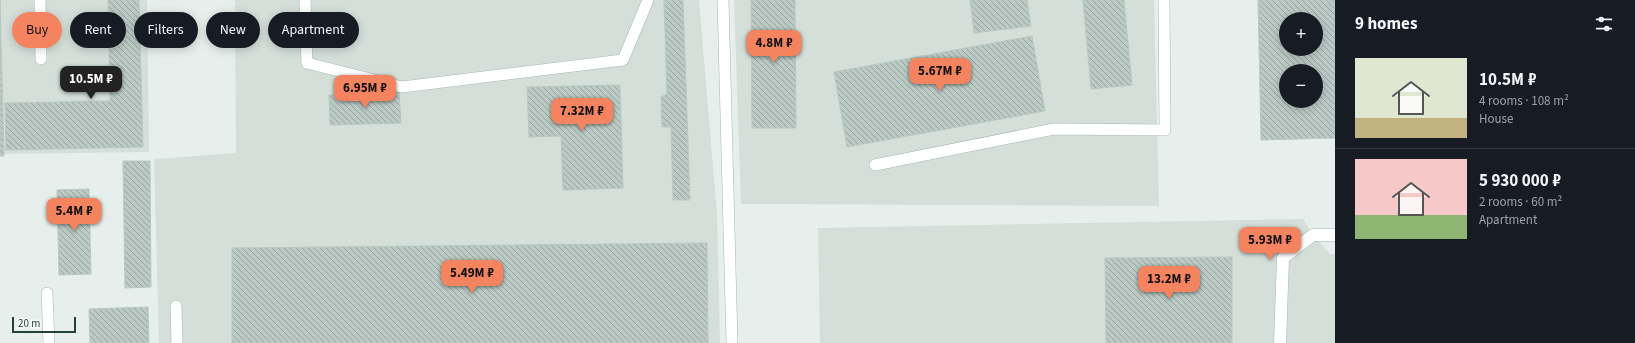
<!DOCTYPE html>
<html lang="en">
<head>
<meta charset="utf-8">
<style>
  body { margin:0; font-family:"Source Sans 3",sans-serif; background:#242831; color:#f1f3f6; height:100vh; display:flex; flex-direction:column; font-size:15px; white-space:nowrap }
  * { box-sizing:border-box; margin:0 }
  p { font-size:13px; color:#9ea1a6 }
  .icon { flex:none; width:22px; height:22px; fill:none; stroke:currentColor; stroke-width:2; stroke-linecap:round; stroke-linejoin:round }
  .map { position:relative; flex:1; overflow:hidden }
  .panel { display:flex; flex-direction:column; background:#171b24; width:300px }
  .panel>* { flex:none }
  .hud { position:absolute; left:12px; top:12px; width:380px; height:36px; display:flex; gap:8px }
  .tools { position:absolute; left:1279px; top:12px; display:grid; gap:8px }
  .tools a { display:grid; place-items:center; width:44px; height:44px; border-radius:50%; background:#171b24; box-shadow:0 2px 10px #0003; font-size:20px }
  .scale { position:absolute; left:12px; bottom:10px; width:64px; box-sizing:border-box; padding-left:4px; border:2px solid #24423a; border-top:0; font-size:11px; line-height:14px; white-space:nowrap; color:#24423a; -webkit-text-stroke:3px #f7fbf9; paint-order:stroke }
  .price { position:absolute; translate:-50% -34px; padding:0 9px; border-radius:8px; background:#f4845f; color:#111; font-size:13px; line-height:26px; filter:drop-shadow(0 1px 2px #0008) }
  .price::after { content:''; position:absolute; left:50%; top:24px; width:12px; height:9px; margin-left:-6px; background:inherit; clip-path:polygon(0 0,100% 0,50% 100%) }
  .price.active { background:#222; color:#fff }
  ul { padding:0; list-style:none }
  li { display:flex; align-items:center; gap:12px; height:100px; padding:0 20px }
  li+li { border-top:1px solid #363941 }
  li span { display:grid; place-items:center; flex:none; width:112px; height:80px; border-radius:0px; color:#555 }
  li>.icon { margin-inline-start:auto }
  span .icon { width:48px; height:48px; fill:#fffc; stroke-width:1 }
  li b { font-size:17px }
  h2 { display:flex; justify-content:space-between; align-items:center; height:48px; padding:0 20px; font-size:17px }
  .tag { padding:0 14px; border-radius:18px; background:#171b24; box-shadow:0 2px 10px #0003; font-size:14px; line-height:36px }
  .tag.active { background:#f4845f; color:#111 }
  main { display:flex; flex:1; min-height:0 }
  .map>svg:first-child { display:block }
  .built { fill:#d4dfda }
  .building { fill:url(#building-back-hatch); stroke:#b8c9c2; fill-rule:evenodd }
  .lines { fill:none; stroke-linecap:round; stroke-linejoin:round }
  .service-casing { stroke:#a8b8b2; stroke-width:12 }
  .minor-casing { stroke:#a8b8b2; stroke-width:13 }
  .service { stroke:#fff; stroke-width:11 }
  .minor { stroke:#fff; stroke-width:12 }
</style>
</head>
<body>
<main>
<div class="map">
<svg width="1335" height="343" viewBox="0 0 1335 343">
  <defs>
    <pattern id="building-back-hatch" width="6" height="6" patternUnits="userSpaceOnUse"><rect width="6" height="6" fill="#bbcac4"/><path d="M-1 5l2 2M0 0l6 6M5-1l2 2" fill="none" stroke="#98a6a0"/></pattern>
  </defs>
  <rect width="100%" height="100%" fill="#e6efeb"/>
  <path class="built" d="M 0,0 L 147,0 L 149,152 L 0,154 Z
    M 235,0 L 699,0 L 717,214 L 720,343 L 159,343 L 154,159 L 236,153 Z
    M 734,0 L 1154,0 L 1159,206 L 741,204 Z
    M 1303,219 L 1313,235 L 1330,254 L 1335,254 L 1335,343 L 820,343 L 818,228 Z"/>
  <path class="building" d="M 0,0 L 4,156 L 0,156 Z
    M 108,0 L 139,0 L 143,147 L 6,150 L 5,103 L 110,101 Z
    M 664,0 L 683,0 L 690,200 L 673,200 L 671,127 L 662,127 L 661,97 L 667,94 Z
    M 751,0 L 795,0 L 796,128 L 752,128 Z
    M 970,0 L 1027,0 L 1031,26 L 974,33 Z
    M 1083,0 L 1124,0 L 1132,85 L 1091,89 Z
    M 1258,0 L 1335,0 L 1335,138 L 1261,140 ZM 1286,19 L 1316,19 L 1316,49 L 1286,49 ZM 1286,71 L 1316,71 L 1316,101 L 1286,101 Z
    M 1032,36 L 1045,111 L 847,147 L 834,72 Z
    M 620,85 L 623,188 L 563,190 L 561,136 L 529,137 L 527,87 Z
    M 399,92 L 401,123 L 330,125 L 329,95 Z
    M 123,161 L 150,161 L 151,287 L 125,288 Z
    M 89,189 L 91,274 L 59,275 L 57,190 Z
    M 707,243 L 708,343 L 232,343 L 232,248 Z
    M 1232,257 L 1232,343 L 1106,343 L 1105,258 Z
    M 148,307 L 149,343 L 90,343 L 89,309 Z"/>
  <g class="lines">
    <defs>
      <path id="service" d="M 40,0 L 41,59
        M 305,0 L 307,63 L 402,87 L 623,60 L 648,0
        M 723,0 L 732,343
        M 875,165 L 1054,129 L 1165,130 L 1164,0
        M 47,293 L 49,343
        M 176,306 L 177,343"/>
      <path id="minor" d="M 1280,343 L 1283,258 L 1313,235 L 1335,235"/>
    </defs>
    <use href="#service" class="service-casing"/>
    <use href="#minor" class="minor-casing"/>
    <use href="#service" class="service"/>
    <use href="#minor" class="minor"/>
  </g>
</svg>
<div class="tools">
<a>+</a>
<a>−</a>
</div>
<div class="scale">20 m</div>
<b class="price" style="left:774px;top:64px">4.8M ₽</b>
<b class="price" style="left:940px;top:92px">5.67M ₽</b>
<b class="price active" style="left:91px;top:100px">10.5M ₽</b>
<b class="price" style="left:365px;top:109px">6.95M ₽</b>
<b class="price" style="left:582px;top:132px">7.32M ₽</b>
<b class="price" style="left:74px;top:232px">5.4M ₽</b>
<b class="price" style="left:1270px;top:261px">5.93M ₽</b>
<b class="price" style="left:472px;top:294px">5.49M ₽</b>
<b class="price" style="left:1169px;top:300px">13.2M ₽</b>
<div class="hud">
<a class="tag active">Buy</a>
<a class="tag">Rent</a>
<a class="tag">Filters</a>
<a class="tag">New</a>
<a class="tag">Apartment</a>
</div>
</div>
<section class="panel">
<h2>9 homes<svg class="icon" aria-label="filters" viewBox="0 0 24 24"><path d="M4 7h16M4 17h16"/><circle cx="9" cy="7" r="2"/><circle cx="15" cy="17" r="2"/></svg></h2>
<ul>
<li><span style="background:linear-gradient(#dfe7d0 75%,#c2b280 0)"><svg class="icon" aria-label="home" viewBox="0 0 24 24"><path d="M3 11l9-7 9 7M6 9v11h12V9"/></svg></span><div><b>10.5M ₽</b><p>4 rooms · 108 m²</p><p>House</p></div></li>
<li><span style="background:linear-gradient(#f6c9c9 70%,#8fb573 0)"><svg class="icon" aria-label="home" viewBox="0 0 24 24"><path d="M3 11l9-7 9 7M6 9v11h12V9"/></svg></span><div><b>5 930 000 ₽</b><p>2 rooms · 60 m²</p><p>Apartment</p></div></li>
</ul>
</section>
</main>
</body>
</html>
